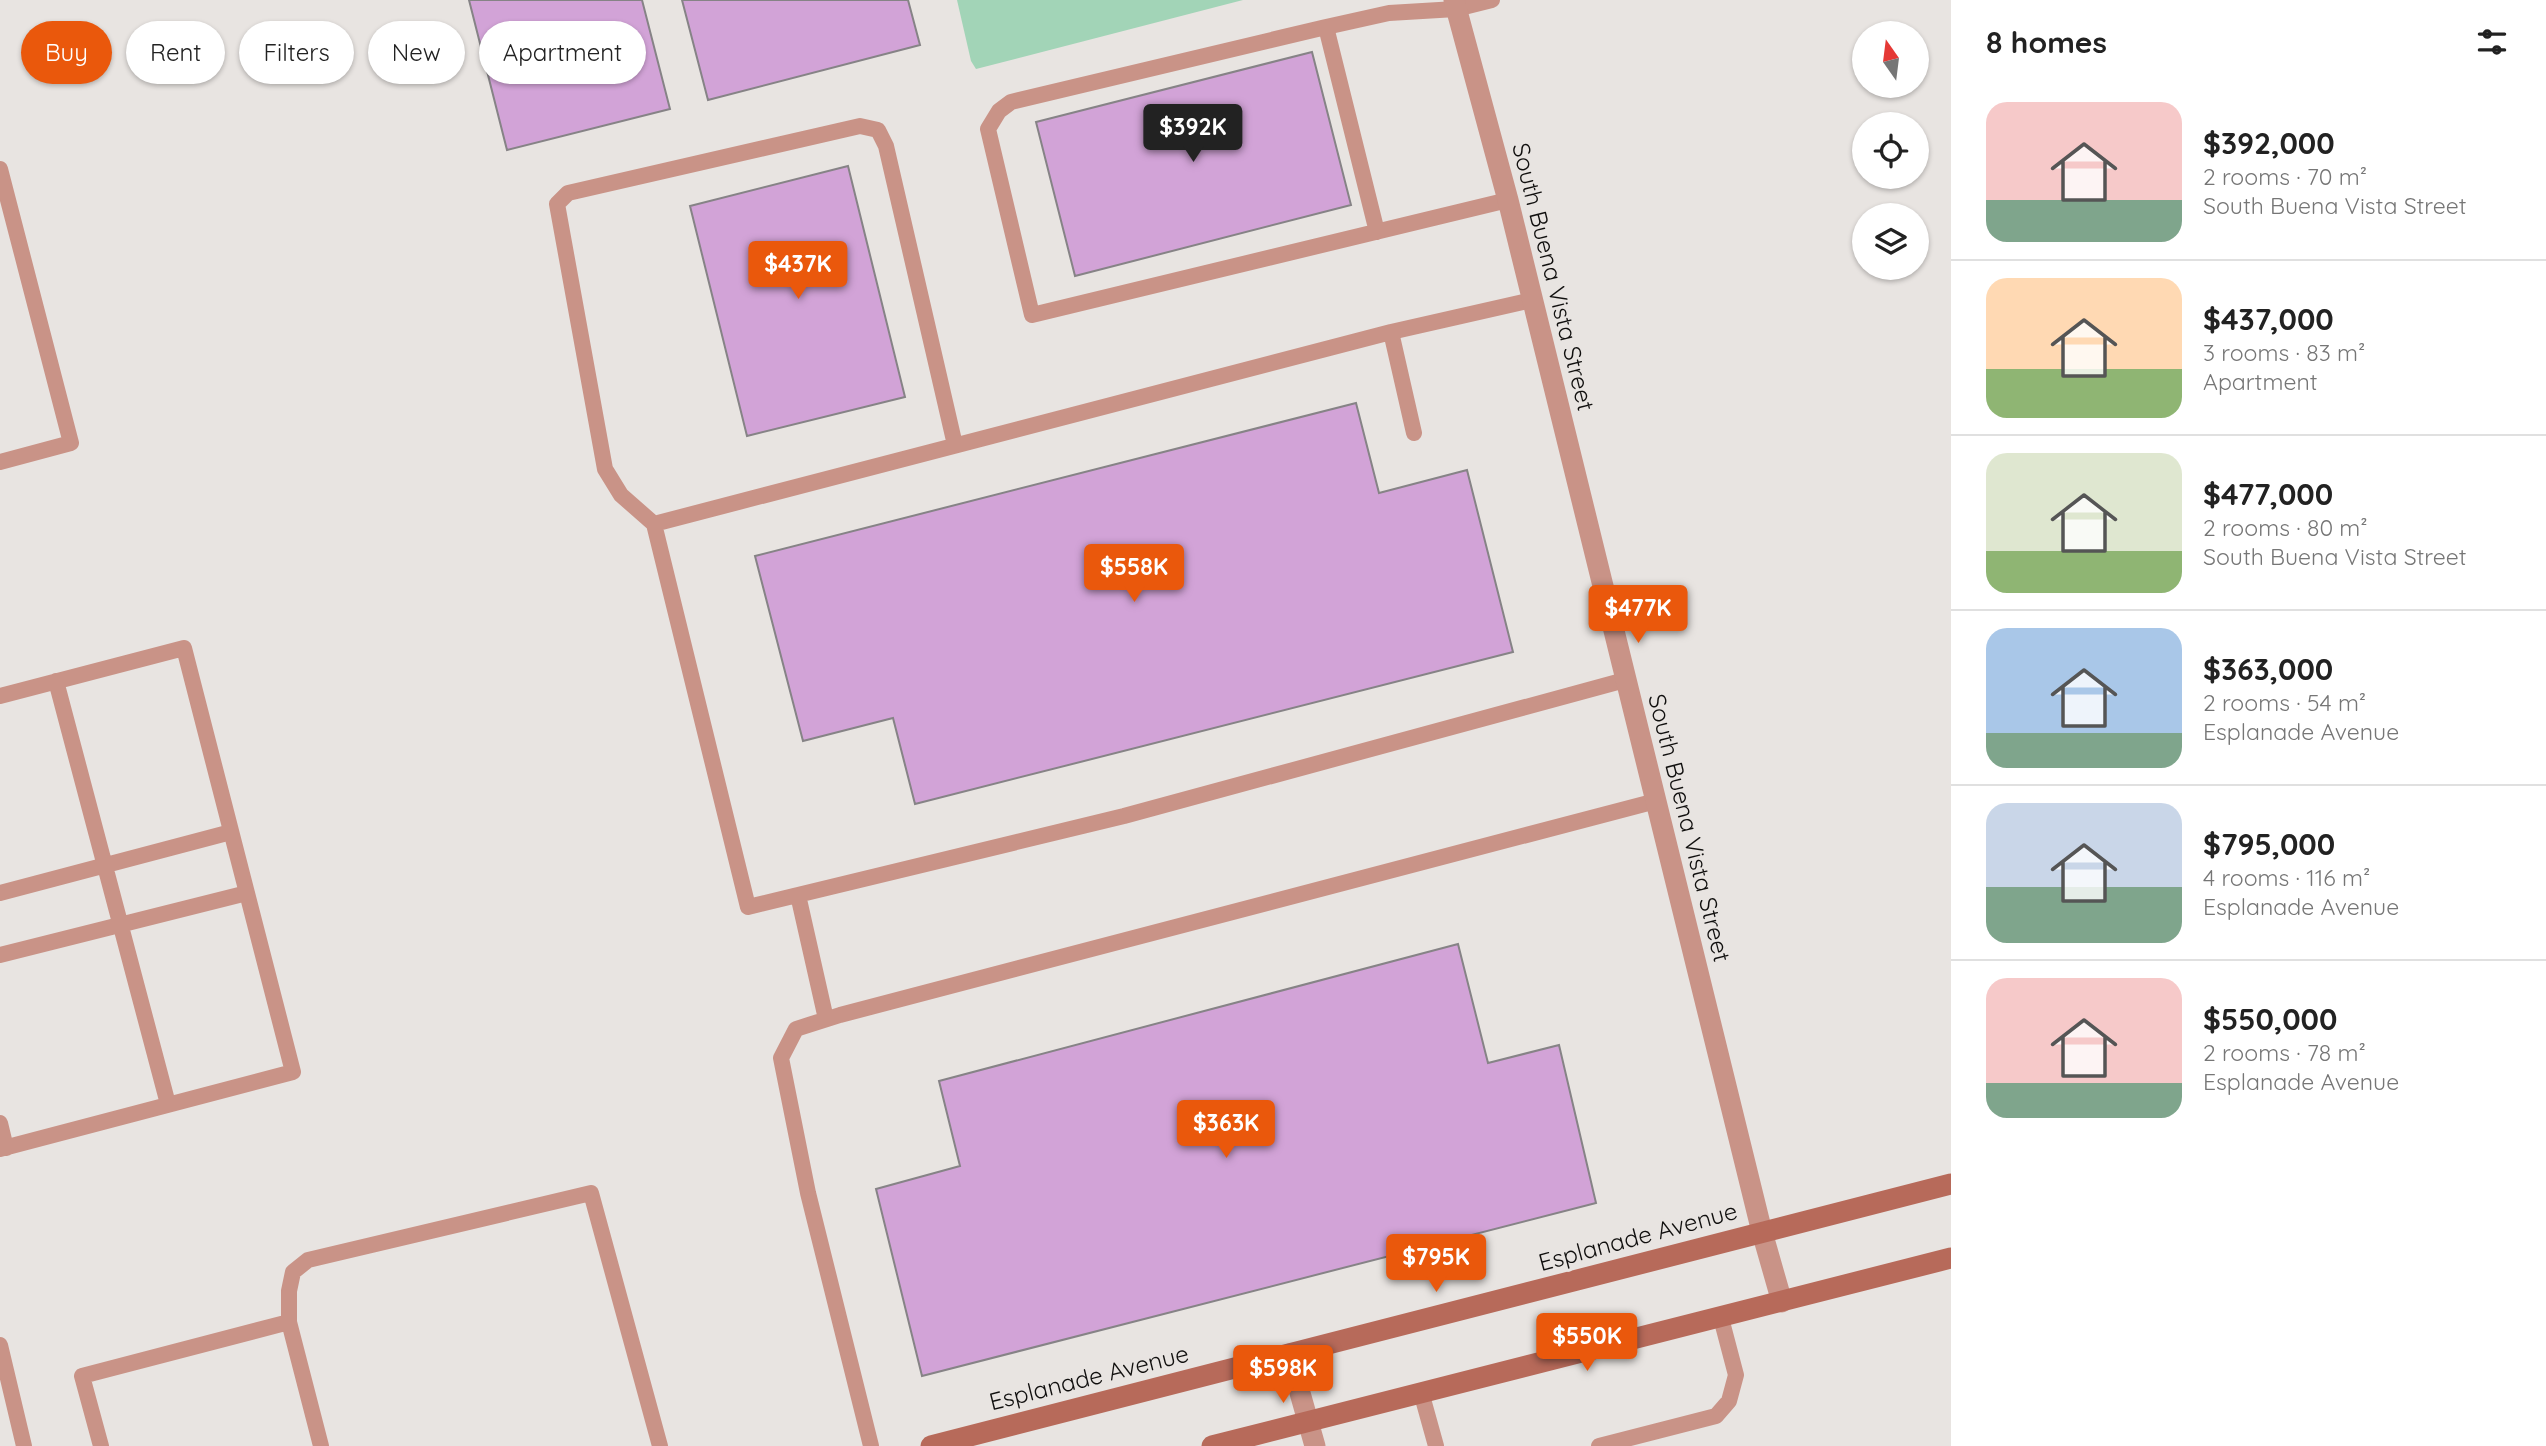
<!DOCTYPE html>
<html lang="en">
<head>
<meta charset="utf-8">
<style>
  body { margin:0; font-family:Quicksand,sans-serif; background:#f6f6f6; color:#222; height:100vh; display:flex; flex-direction:column; font-size:26px; white-space:nowrap }
  * { box-sizing:border-box; margin:0 }
  p { font-size:23px; color:#767676 }
  .icon { flex:none; width:38px; height:38px; fill:none; stroke:currentColor; stroke-width:2; stroke-linecap:round; stroke-linejoin:round }
  .map { position:relative; flex:1; overflow:hidden }
  .details { display:flex; flex-direction:column; background:#fff; width:595px }
  .details>* { flex:none }
  .banner { position:absolute; left:21px; top:21px; width:665px; height:63px; display:flex; gap:14px }
  .needle { width:46px; rotate:346deg }
  .fabs { position:absolute; left:1852px; top:21px; display:grid; gap:14px }
  .fabs a { display:grid; place-items:center; width:77px; height:77px; border-radius:50%; background:#fff; box-shadow:0 2px 5px #0004; font-size:35px }
  .price { position:absolute; translate:-50% -60px; padding:0 16px; border-radius:7px; background:#ea580c; color:#fff; font-size:23px; line-height:46px; filter:drop-shadow(0 2px 4px #0008) }
  .price::after { content:''; position:absolute; left:50%; top:42px; width:21px; height:16px; margin-left:-10px; background:inherit; clip-path:polygon(0 0,100% 0,50% 100%) }
  .price.on { background:#222; color:#fff }
  ul { padding:0; list-style:none }
  li { display:flex; align-items:center; gap:21px; height:175px; padding:0 35px }
  li+li { border-top:2px solid #e0e0e0 }
  li span { display:grid; place-items:center; flex:none; width:196px; height:140px; border-radius:21px; color:#555 }
  li>.icon { margin-inline-start:auto }
  span .icon { width:84px; height:84px; fill:#fffc; stroke-width:1 }
  li b { font-size:30px }
  h2 { display:flex; justify-content:space-between; align-items:center; height:84px; padding:0 35px; font-size:30px }
  .pill { padding:0 24px; border-radius:32px; background:#fff; box-shadow:0 2px 5px #0004; font-size:24px; line-height:63px }
  .pill.on { background:#ea580c; color:#fff }
  main { display:flex; flex:1; min-height:0 }
  .map>svg:first-child { display:block }
  .green { fill:#a2d4b7 }
  .building { fill:#d2a3d7; stroke:#868386; stroke-width:2 }
  .lines { fill:none; stroke-linecap:round; stroke-linejoin:round }
  .lane { stroke:#c99387; stroke-width:16 }
  .street { stroke:#c99387; stroke-width:21 }
  .secondary { stroke:#b76a5a; stroke-width:21 }
  .labels { text-anchor:middle; stroke-width:6; stroke-linejoin:round; paint-order:stroke }
  .street-label { font-size:24px; fill:#100f0e; stroke:#e8e4e1 }
</style>
</head>
<body>
<main>
<div class="map">
<svg width="1951" height="1446" viewBox="0 0 1951 1446">
  <rect width="100%" height="100%" fill="#e8e4e1"/>
  <path class="green" d="M 957,0 L 1243,0 L 976,69 L 971,61 Z"/>
  <path class="building" d="M 469,0 L 642,0 L 670,109 L 507,150 Z
    M 682,0 L 908,0 L 920,45 L 708,100 Z
    M 1312,52 L 1351,205 L 1075,276 L 1036,122 Z
    M 848,166 L 905,397 L 747,436 L 690,206 Z
    M 1356,403 L 1379,493 L 1467,470 L 1513,652 L 915,804 L 893,718 L 803,741 L 755,556 Z
    M 1458,944 L 1488,1063 L 1559,1045 L 1596,1203 L 922,1376 L 876,1189 L 960,1166 L 939,1081 Z"/>
  <g class="lines">
    <path class="lane" d="M 1326,27 L 1389,13 L 1456,9 L 1492,0
      M 1377,232 L 1326,27 L 1011,102 L 999,111 L 988,129 L 1032,315 L 1508,200
      M 1391,332 L 654,524 L 748,907 L 1124,816 L 1625,680
      M 1414,433 L 1391,332 L 1532,300
      M 0,462 L 71,443 L 0,169
      M 654,524 L 621,495 L 605,469 L 557,204 L 568,193 L 860,126 L 878,130 L 886,146 L 955,445
      M 56,681 L 168,1104
      M 0,696 L 184,648 L 293,1072 L 0,1149
      M 0,893 L 231,832
      M 798,895 L 826,1019
      M 0,955 L 247,893
      M 0,1123 L 6,1148
      M 289,1322 L 321,1446
      M 0,1345 L 24,1446
      M 1421,1392 L 1436,1446
      M 101,1446 L 82,1376 L 289,1322 L 289,1291 L 293,1272 L 308,1260 L 591,1193 L 660,1446
      M 871,1446 L 808,1193 L 781,1058 L 796,1029 L 840,1015 L 1656,801
      M 1599,1446 L 1716,1416 L 1729,1401 L 1736,1375 L 1721,1318"/>
    <path class="street" d="M 1454,0 L 1508,200 L 1762,1232 L 1782,1302
      M 1289,1354 L 1315,1446"/>
    <path class="secondary" d="M 931,1446 L 1951,1184
      M 1212,1446 L 1951,1258"/>
  </g>
  <g class="labels">
    <g class="street-label">
      <text transform="translate(1553 277) rotate(76)" y="8">South Buena Vista Street</text>
      <text transform="translate(1689 828) rotate(76)" y="8">South Buena Vista Street</text>
      <text transform="translate(1638 1237) rotate(-15)" y="8">Esplanade Avenue</text>
      <text transform="translate(1089 1378) rotate(-14)" y="8">Esplanade Avenue</text>
    </g>
  </g>
</svg>
<div class="fabs">
<a><svg class="needle" viewBox="-14 -14 28 28"><path d="M0-13l5 13h-10z" fill="#e53935"/><path d="M0 13l5-13h-10z" fill="#767676"/></svg></a>
<a><svg class="icon" aria-label="locate" viewBox="0 0 24 24"><circle cx="12" cy="12" r="6"/><path d="M12 2v4M12 18v4M2 12h4M18 12h4"/></svg></a>
<a><svg class="icon" aria-label="layers" viewBox="0 0 24 24"><path d="M12 4l9 5-9 5-9-5zM3 14l9 5 9-5"/></svg></a>
</div>
<b class="price on" style="left:1193px;top:164px">$392K</b>
<b class="price" style="left:798px;top:301px">$437K</b>
<b class="price" style="left:1134px;top:604px">$558K</b>
<b class="price" style="left:1638px;top:645px">$477K</b>
<b class="price" style="left:1226px;top:1160px">$363K</b>
<b class="price" style="left:1436px;top:1294px">$795K</b>
<b class="price" style="left:1587px;top:1373px">$550K</b>
<b class="price" style="left:1283px;top:1405px">$598K</b>
<div class="banner">
<a class="pill on">Buy</a>
<a class="pill">Rent</a>
<a class="pill">Filters</a>
<a class="pill">New</a>
<a class="pill">Apartment</a>
</div>
</div>
<section class="details">
<h2>8 homes<svg class="icon" aria-label="filters" viewBox="0 0 24 24"><path d="M4 7h16M4 17h16"/><circle cx="9" cy="7" r="2"/><circle cx="15" cy="17" r="2"/></svg></h2>
<ul>
<li><span style="background:linear-gradient(#f6c9c9 70%,#7fa58c 0)"><svg class="icon" aria-label="home" viewBox="0 0 24 24"><path d="M3 11l9-7 9 7M6 9v11h12V9"/></svg></span><div><b>$392,000</b><p>2 rooms · 70 m²</p><p>South Buena Vista Street</p></div></li>
<li><span style="background:linear-gradient(#ffd9b3 65%,#8fb573 0)"><svg class="icon" aria-label="home" viewBox="0 0 24 24"><path d="M3 11l9-7 9 7M6 9v11h12V9"/></svg></span><div><b>$437,000</b><p>3 rooms · 83 m²</p><p>Apartment</p></div></li>
<li><span style="background:linear-gradient(#dfe7d0 70%,#8fb573 0)"><svg class="icon" aria-label="home" viewBox="0 0 24 24"><path d="M3 11l9-7 9 7M6 9v11h12V9"/></svg></span><div><b>$477,000</b><p>2 rooms · 80 m²</p><p>South Buena Vista Street</p></div></li>
<li><span style="background:linear-gradient(#a9c7e8 75%,#7fa58c 0)"><svg class="icon" aria-label="home" viewBox="0 0 24 24"><path d="M3 11l9-7 9 7M6 9v11h12V9"/></svg></span><div><b>$363,000</b><p>2 rooms · 54 m²</p><p>Esplanade Avenue</p></div></li>
<li><span style="background:linear-gradient(#c9d6e8 60%,#7fa58c 0)"><svg class="icon" aria-label="home" viewBox="0 0 24 24"><path d="M3 11l9-7 9 7M6 9v11h12V9"/></svg></span><div><b>$795,000</b><p>4 rooms · 116 m²</p><p>Esplanade Avenue</p></div></li>
<li><span style="background:linear-gradient(#f6c9c9 75%,#7fa58c 0)"><svg class="icon" aria-label="home" viewBox="0 0 24 24"><path d="M3 11l9-7 9 7M6 9v11h12V9"/></svg></span><div><b>$550,000</b><p>2 rooms · 78 m²</p><p>Esplanade Avenue</p></div></li>
</ul>
</section>
</main>
</body>
</html>
